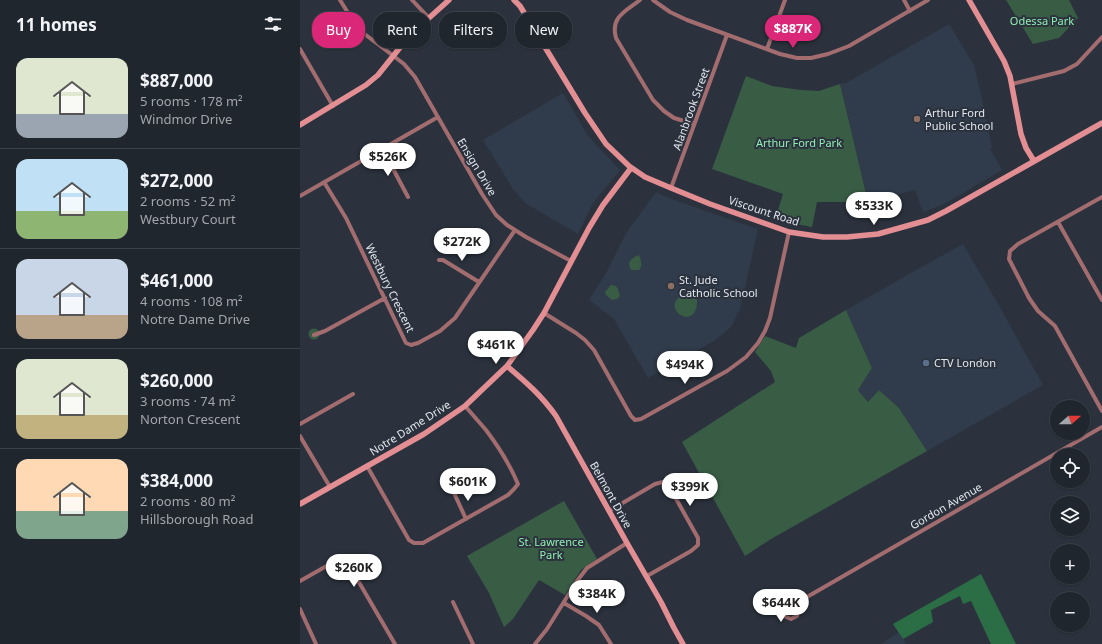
<!DOCTYPE html>
<html lang="en">
<head>
<meta charset="utf-8">
<style>
  body { margin:0; font-family:"Noto Sans",sans-serif; background:#282e36; color:#f1f3f6; height:100vh; display:flex; flex-direction:column; font-size:15px; white-space:nowrap }
  * { box-sizing:border-box; margin:0 }
  p { font-size:13px; color:#a2a5aa }
  .icon { flex:none; width:22px; height:22px; fill:none; stroke:currentColor; stroke-width:2; stroke-linecap:round; stroke-linejoin:round }
  .map { position:relative; flex:1; overflow:hidden }
  .details { display:flex; flex-direction:column; background:#20262e; width:300px }
  .details>* { flex:none }
  .banner { position:absolute; left:12px; top:12px; width:380px; height:36px; display:flex; gap:8px }
  .needle { width:26px; rotate:70deg }
  .fabs { position:absolute; left:750px; top:400px; display:grid; gap:8px }
  .fabs a { display:grid; place-items:center; width:40px; height:40px; border-radius:50%; background:#20262e; box-shadow:0 1px 3px #0004,0 0 0 1px #3d434a; font-size:20px }
  .price { position:absolute; translate:-50% -34px; padding:0 9px; border-radius:14px; background:#fff; color:#222; font-size:13px; line-height:26px; filter:drop-shadow(0 1px 2px #0008) }
  .price::after { content:''; position:absolute; left:50%; top:24px; width:12px; height:9px; margin-left:-6px; background:inherit; clip-path:polygon(0 0,100% 0,50% 100%) }
  .price.current { background:#db2777; color:#fff }
  ul { padding:0; list-style:none }
  li { display:flex; align-items:center; gap:12px; height:100px; padding:0 16px }
  li+li { border-top:1px solid #3d434a }
  li span { display:grid; place-items:center; flex:none; width:112px; height:80px; border-radius:12px; color:#555 }
  li>.icon { margin-inline-start:auto }
  span .icon { width:48px; height:48px; fill:#fffc; stroke-width:1 }
  li b { font-size:17px }
  h2 { display:flex; justify-content:space-between; align-items:center; height:48px; padding:0 16px; font-size:17px }
  .tag { padding:0 14px; border-radius:16px; background:#20262e; box-shadow:0 1px 3px #0004,0 0 0 1px #3d434a; font-size:14px; line-height:36px }
  .tag.current { background:#db2777; color:#fff }
  main { display:flex; flex:1; min-height:0 }
  .map>svg:first-child { display:block }
  .built { fill:#303b4b }
  .green { fill:#395c45 }
  .forest { fill:#2b6e46 }
  .lines { fill:none; stroke-linecap:round; stroke-linejoin:round }
  .street { stroke:#a36d70; stroke-width:4 }
  .secondary { stroke:#e38e93; stroke-width:5.5 }
  .education-dot { fill:#8d6e63; stroke:#2b323d; stroke-width:1.5 }
  .service-dot { fill:#5c6f8a; stroke:#2b323d; stroke-width:1.5 }
  .labels { text-anchor:middle; stroke-width:4; stroke-linejoin:round; paint-order:stroke }
  .park-label { font-size:11px; fill:#90eeb2; stroke:#2b323d }
  .street-label { font-size:11px; fill:#e2e7ee; stroke:#2b323d }
  .poi-label { font-size:11px; fill:#e2e7ee; stroke:#2b323d; text-anchor:start }
</style>
</head>
<body>
<main>
<section class="details">
<h2>11 homes<svg class="icon" aria-label="filters" viewBox="0 0 24 24"><path d="M4 7h16M4 17h16"/><circle cx="9" cy="7" r="2"/><circle cx="15" cy="17" r="2"/></svg></h2>
<ul>
<li><span style="background:linear-gradient(#dfe7d0 70%,#9aa5b1 0)"><svg class="icon" aria-label="home" viewBox="0 0 24 24"><path d="M3 11l9-7 9 7M6 9v11h12V9"/></svg></span><div><b>$887,000</b><p>5 rooms · 178 m²</p><p>Windmor Drive</p></div></li>
<li><span style="background:linear-gradient(#bfe0f5 65%,#8fb573 0)"><svg class="icon" aria-label="home" viewBox="0 0 24 24"><path d="M3 11l9-7 9 7M6 9v11h12V9"/></svg></span><div><b>$272,000</b><p>2 rooms · 52 m²</p><p>Westbury Court</p></div></li>
<li><span style="background:linear-gradient(#c9d6e8 70%,#b9a48a 0)"><svg class="icon" aria-label="home" viewBox="0 0 24 24"><path d="M3 11l9-7 9 7M6 9v11h12V9"/></svg></span><div><b>$461,000</b><p>4 rooms · 108 m²</p><p>Notre Dame Drive</p></div></li>
<li><span style="background:linear-gradient(#dfe7d0 70%,#c2b280 0)"><svg class="icon" aria-label="home" viewBox="0 0 24 24"><path d="M3 11l9-7 9 7M6 9v11h12V9"/></svg></span><div><b>$260,000</b><p>3 rooms · 74 m²</p><p>Norton Crescent</p></div></li>
<li><span style="background:linear-gradient(#ffd9b3 65%,#7fa58c 0)"><svg class="icon" aria-label="home" viewBox="0 0 24 24"><path d="M3 11l9-7 9 7M6 9v11h12V9"/></svg></span><div><b>$384,000</b><p>2 rooms · 80 m²</p><p>Hillsborough Road</p></div></li>
</ul>
</section>
<div class="map">
<svg width="802" height="644" viewBox="0 0 802 644">
  <rect width="100%" height="100%" fill="#2b323d"/>
  <path class="built" d="M 649,24 L 674,65 L 680,90 L 692,147 L 690,149 L 702,170 L 658,196 L 642,205 L 623,212 L 615,190 L 568,202 L 540,84 L 548,82 Z
    M 263,93 L 288,136 L 320,170 L 293,203 L 278,234 L 225,203 L 213,189 L 183,140 Z
    M 356,192 L 366,197 L 458,229 L 440,309 L 431,327 L 414,341 L 348,378 L 314,319 L 289,300 L 306,273 L 326,233 Z
    M 663,244 L 697,302 L 743,385 L 627,451 L 599,408 L 579,390 L 568,402 L 558,390 L 572,368 L 546,310 L 609,274 Z
    M 599,632 L 606,644 L 581,644 Z"/>
  <path class="green" d="M 706,0 L 769,0 L 778,18 L 759,38 L 733,44 Z
    M 446,76 L 472,86 L 501,90 L 519,91 L 540,84 L 568,202 L 517,202 L 512,227 L 475,220 L 483,194 L 412,169 Z
    M 339,255 C 341,261 343,265 339,270 L 331,270 L 329,264 C 330,259 334,257 339,255 Z
    M 311,285 L 316,286 L 318,289 L 320,296 L 317,299 L 312,300 L 306,295 L 305,292 Z
    M 384,295 L 395,297 L 397,300 C 397,304 397,309 394,313 C 384,326 362,303 384,295 Z
    M 546,310 L 572,368 L 558,390 L 568,402 L 579,390 L 599,408 L 627,451 L 471,539 L 445,556 L 382,442 L 475,382 L 471,371 L 455,352 L 465,336 L 496,348 L 499,338 Z
    M8.5 334a5.5 5.5 0 1 1 11 0a5.5 5.5 0 1 1-11 0Z
    M 264,501 L 297,559 L 281,570 L 265,595 L 239,580 L 213,619 L 204,627 L 189,593 L 167,556 Z"/>
  <path class="forest" d="M 681,574 L 716,644 L 691,644 L 671,601 L 663,604 L 660,596 L 631,610 L 633,622 L 603,639 L 593,624 Z"/>
  <g class="lines">
    <path class="street" d="M 40,0 L 58,29 L 104,64 L 115,77 L 182,194 L 196,215 L 207,225 L 226,237 L 271,261
      M 112,0 L 129,18
      M 340,0 C 326,11 310,17 316,38 L 353,100 L 364,111 L 374,118 L 394,124
      M 353,0 L 370,12 L 387,20 L 480,54 L 497,58 L 511,58 L 528,54 L 549,46 L 628,0
      M 604,0 L 610,11
      M 0,49 L 33,106
      M 467,49 L 485,0
      M 712,84 L 764,71 L 777,64 L 802,37
      M 82,148 L 108,197
      M 24,182 L 46,218 L 106,343 L 111,345 L 118,343 L 140,331 L 155,318 L 215,230
      M 371,188 L 427,35
      M 0,196 L 138,117
      M 802,197 L 718,244 L 710,251 L 709,259 L 729,298 L 738,311 L 755,326 L 802,411
      M 758,222 L 802,300
      M 139,260 L 143,260 L 179,282
      M 244,313 L 276,333 L 285,340 L 294,350 L 331,416 L 335,420 L 341,419 L 427,371 L 446,357 L 458,343 L 465,331 L 470,318 L 489,232
      M 14,335 L 25,331 L 85,298
      M 0,424 L 53,394
      M 0,436 L 30,487
      M 67,466 L 109,540 L 114,543 L 123,543 L 208,495 L 214,489 L 218,484 C 210,465 198,446 186,430 C 179,422 172,414 165,406
      M 154,493 L 166,519
      M 309,511 L 355,484 L 363,482 L 370,488 L 398,538 L 398,545 L 391,551 L 347,576
      M 0,581 L 39,559 L 46,560 L 95,644
      M 500,601 L 497,609 L 497,616 L 491,619 L 486,617 L 484,610 L 500,601 L 802,427
      M 153,602 L 173,644
      M 264,603 L 286,616 L 299,625 L 311,644
      M 0,609 L 16,644
      M 235,644 L 247,629 L 277,581 L 287,568 L 327,543"/>
    <path class="secondary" d="M 214,0 L 220,6 L 285,113 L 306,144 L 329,166 L 345,177 L 371,188 L 410,204 L 489,232 L 523,237 L 547,237 L 578,234 L 628,220 L 646,211 L 802,123
      M 669,0 L 704,61 L 710,76 L 721,134 L 726,148 L 734,161
      M 0,125 L 66,85 L 78,75 L 110,35 L 149,0
      M 207,366 C 226,382 242,396 256,416 L 327,543 L 361,602 L 374,628 L 383,644
      M 0,504 L 124,434 L 165,406 L 207,366 L 233,330 L 244,313 L 289,228 L 303,205 L 331,168"/>
  </g>
  <g class="education-dot">
    <circle cx="617" cy="119" r="4"/>
    <circle cx="371" cy="286" r="4"/>
  </g>
  <circle class="service-dot" cx="626" cy="363" r="4"/>
  <g class="labels">
    <g class="park-label">
      <text x="742" y="25">Odessa Park</text>
      <text x="499" y="147">Arthur Ford Park</text>
      <text x="251" y="546">St. Lawrence<tspan x="251" dy="13">Park</tspan></text>
    </g>
    <g class="street-label">
      <text transform="translate(391 109) rotate(-70)" y="4">Alanbrook Street</text>
      <text transform="translate(177 167) rotate(59)" y="4">Ensign Drive</text>
      <text transform="translate(464 211) rotate(18)" y="4">Viscount Road</text>
      <text transform="translate(90 288) rotate(64)" y="4">Westbury Crescent</text>
      <text transform="translate(110 428) rotate(-32)" y="4">Notre Dame Drive</text>
      <text transform="translate(311 495) rotate(61)" y="4">Belmont Drive</text>
      <text transform="translate(646 506) rotate(-30)" y="4">Gordon Avenue</text>
    </g>
    <g class="poi-label">
      <text x="625" y="117">Arthur Ford<tspan x="625" dy="13">Public School</tspan></text>
      <text x="379" y="284">St. Jude<tspan x="379" dy="13">Catholic School</tspan></text>
      <text x="634" y="367">CTV London</text>
    </g>
  </g>
</svg>
<div class="fabs">
<a><svg class="needle" viewBox="-14 -14 28 28"><path d="M0-13l5 13h-10z" fill="#e53935"/><path d="M0 13l5-13h-10z" fill="#a2a5aa"/></svg></a>
<a><svg class="icon" aria-label="locate" viewBox="0 0 24 24"><circle cx="12" cy="12" r="6"/><path d="M12 2v4M12 18v4M2 12h4M18 12h4"/></svg></a>
<a><svg class="icon" aria-label="layers" viewBox="0 0 24 24"><path d="M12 4l9 5-9 5-9-5zM3 14l9 5 9-5"/></svg></a>
<a>+</a>
<a>−</a>
</div>
<b class="price current" style="left:493px;top:49px">$887K</b>
<b class="price" style="left:88px;top:177px">$526K</b>
<b class="price" style="left:574px;top:226px">$533K</b>
<b class="price" style="left:162px;top:262px">$272K</b>
<b class="price" style="left:196px;top:365px">$461K</b>
<b class="price" style="left:385px;top:385px">$494K</b>
<b class="price" style="left:168px;top:502px">$601K</b>
<b class="price" style="left:390px;top:507px">$399K</b>
<b class="price" style="left:54px;top:588px">$260K</b>
<b class="price" style="left:297px;top:614px">$384K</b>
<b class="price" style="left:481px;top:623px">$644K</b>
<div class="banner">
<a class="tag current">Buy</a>
<a class="tag">Rent</a>
<a class="tag">Filters</a>
<a class="tag">New</a>
</div>
</div>
</main>
</body>
</html>
